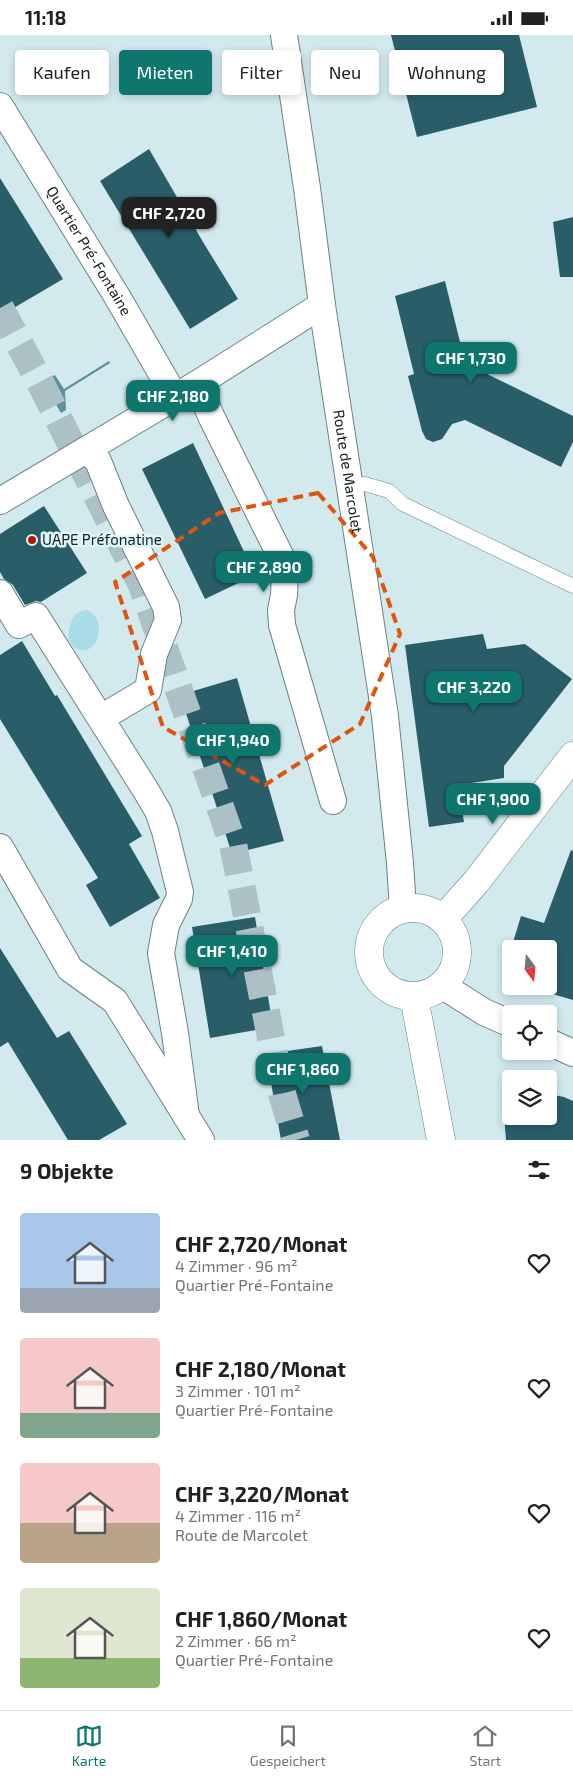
<!DOCTYPE html>
<html lang="de">
<head>
<meta charset="utf-8">
<style>
  body { margin:0; font-family:"Exo 2",sans-serif; background:#f6f6f6; color:#202124; height:100vh; display:flex; flex-direction:column; font-size:19px; white-space:nowrap }
  * { box-sizing:border-box; margin:0 }
  p { font-size:16px; color:#757577 }
  .icon { flex:none; width:28px; height:28px; fill:none; stroke:currentColor; stroke-width:2; stroke-linecap:round; stroke-linejoin:round }
  .map { position:relative; height:1105px; overflow:hidden }
  .drawer { display:flex; flex-direction:column; background:#fff; flex:1 }
  .drawer>* { flex:none }
  .banner { position:absolute; left:15px; top:15px; width:544px; height:45px; display:flex; gap:10px }
  .needle { width:32px; rotate:164deg }
  .fabs { position:absolute; left:502px; top:905px; display:grid; gap:10px }
  .fabs a { display:grid; place-items:center; width:55px; height:55px; border-radius:5px; background:#fff; box-shadow:0 2px 8px #0003; font-size:25px }
  .price { position:absolute; translate:-50% -42px; padding:0 11px; border-radius:10px; background:#0f766e; color:#fff; font-size:16px; line-height:32px; filter:drop-shadow(0 1px 2px #0008) }
  .price::after { content:''; position:absolute; left:50%; top:30px; width:15px; height:11px; margin-left:-8px; background:inherit; clip-path:polygon(0 0,100% 0,50% 100%) }
  .price.active { background:#222; color:#fff }
  ul { padding:0; list-style:none }
  li { display:flex; align-items:center; gap:15px; height:125px; padding:0 20px }
  li span { display:grid; place-items:center; flex:none; width:140px; height:100px; border-radius:5px; color:#555 }
  li>.icon { margin-inline-start:auto }
  span .icon { width:60px; height:60px; fill:#fffc; stroke-width:1 }
  li b { font-size:21px }
  h2 { display:flex; justify-content:space-between; align-items:center; height:60px; padding:0 20px; font-size:21px }
  .tag { padding:0 18px; border-radius:5px; background:#fff; box-shadow:0 2px 8px #0003; font-size:18px; line-height:45px }
  .tag.active { background:#0f766e; color:#fff }
  .status { display:flex; justify-content:space-between; align-items:center; height:35px; padding:0 25px; background:#fff; direction:ltr }
  .status svg { height:14px; fill:currentColor }
  .menu { display:flex; justify-content:space-around; align-items:center; height:70px; border-top:1px solid #e0e0e0; background:#fff; font-size:14px; color:#757577 }
  .menu a { display:grid; justify-items:center; gap:2px }
  .menu .active { color:#0f766e }
  .map>svg:first-child { display:block }
  .green { fill:#a9dce6 }
  .water { fill:#5c919c }
  .building { fill:#295e69 }
  .lines { fill:none; stroke-linecap:round; stroke-linejoin:round }
  .secondary-tunnel { stroke:#acc1c5; stroke-width:28; stroke-dasharray:28 14; stroke-linecap:butt }
  .lane-casing { stroke:#6c8185; stroke-width:15 }
  .street-casing { stroke:#6c8185; stroke-width:28 }
  .secondary-casing { stroke:#6c8185; stroke-width:29 }
  .lane { stroke:#fff; stroke-width:14 }
  .street { stroke:#fff; stroke-width:26 }
  .secondary { stroke:#fff; stroke-width:28 }
  .marked { fill:none; stroke:#de560d; stroke-width:4; stroke-dasharray:10 6; stroke-linejoin:round }
  .poi-dot { fill:#ac1e03; stroke:#dff6fb; stroke-width:2 }
  .labels { text-anchor:middle; stroke-width:5; stroke-linejoin:round; paint-order:stroke }
  .street-label { font-size:15px; fill:#161f21; stroke:#dff6fb }
  .poi-label { font-size:15px; fill:#161f21; stroke:#dff6fb; text-anchor:start }
</style>
</head>
<body>
<div class="status"><b>11:18</b><svg viewBox="0 0 49 12"><path d="M0 12V9h3v3zM5 12V6h3v6zM10 12V3h3v9zM15 12V0h3v12zM26 1h20v11H26zM47 4h2v5h-2z"/></svg></div>
<div class="map">
<svg width="573" height="1105" viewBox="0 0 573 1105">
  <rect width="100%" height="100%" fill="#d2e9ee"/>
  <path class="green" d="M 87,575 C 115,587 88,638 68,604 C 69,592 71,576 87,575 Z"/>
  <path class="water" d="M 109,326 L 110,328 L 65,356 L 66,375 L 61,378 L 51,361 L 49,343 L 55,340 L 64,354 Z"/>
  <path class="building" d="M 391,0 L 519,0 L 537,72 L 417,102 Z
    M 149,114 L 203,207 L 238,264 L 190,294 L 100,146 Z
    M 0,143 L 63,244 L 0,281 Z
    M 573,182 L 573,242 L 560,242 L 553,187 Z
    M 445,246 L 460,307 L 474,330 L 487,339 L 573,381 L 573,407 L 561,432 L 465,385 L 452,389 L 442,404 L 433,407 L 426,404 L 422,396 L 408,341 L 414,339 L 395,261 Z
    M 193,408 L 255,540 L 205,564 L 142,434 Z
    M 44,471 L 87,538 L 41,567 L 36,566 L 25,570 L 13,550 L 4,544 L 0,537 L 0,499 Z
    M 483,599 L 487,614 L 525,609 L 572,644 L 504,731 L 504,743 L 458,750 L 464,787 L 429,792 L 405,610 Z
    M 22,606 L 55,661 L 57,660 L 142,801 L 129,809 L 160,863 L 110,892 L 86,850 L 98,843 L 0,684 L 0,620 Z
    M 237,643 L 284,806 L 232,819 L 180,660 Z
    M 571,815 L 573,816 L 573,965 L 549,958 L 549,914 L 511,914 L 521,881 L 544,888 Z
    M 255,882 L 273,992 L 210,1003 L 192,892 Z
    M 0,913 L 57,1003 L 69,996 L 127,1089 L 99,1105 L 68,1105 L 8,1007 L 0,1012 Z
    M 322,1011 L 340,1105 L 281,1105 L 266,1019 Z
    M 549,1059 L 564,1062 L 573,1066 L 573,1105 L 506,1105 L 504,1081 L 549,1081 Z"/>
  <g class="lines">
    <path class="secondary-tunnel" d="M 0,273 L 40,347 L 142,550 L 233,809 L 282,1059 L 296,1105"/>
    <defs>
      <path id="lane" d="M 350,451 L 365,449 L 389,456 L 403,469 L 573,551"/>
      <g id="street">
        <path id="s1" d="M 284,0 L 307,153 L 322,270 L 385,681 L 400,828 L 403,874"/>
        <path id="s2" d="M 0,71 L 118,263 L 175,362"/>
        <path d="M 197,349 L 211,381 L 280,520 L 285,537 L 284,560 L 281,575 L 282,590 L 333,766"/>
        <path d="M 86,415 L 98,426 L 116,471 L 166,572 L 168,585 L 154,619 L 148,655 L 101,683"/>
        <path d="M 0,466 L 197,349 L 322,270"/>
        <path d="M 0,558 L 19,590 L 36,581 L 145,754 L 158,776 L 165,796 L 180,857 L 179,864 L 166,890 L 161,918 L 175,998 L 186,1081"/>
        <path d="M 0,812 L 70,934 L 115,966 L 201,1105"/>
        <path d="M 443,951 L 484,977 L 511,989"/>
        <path d="M 549,1007 L 573,1018"/>
      </g>
      <path id="secondary" d="M369 917a44 44 0 1 1 88 0a44 44 0 1 1-88 0Z
        M 443,884 L 476,847 L 573,721
        M 414,962 L 441,1105"/>
    </defs>
    <use href="#lane" class="lane-casing"/>
    <use href="#street" class="street-casing"/>
    <use href="#secondary" class="secondary-casing"/>
    <use href="#lane" class="lane"/>
    <use href="#street" class="street"/>
    <use href="#secondary" class="secondary"/>
  </g>
  <path class="marked" d="M 318,458 L 373,522 L 400,599 L 360,689 L 265,750 L 163,692 L 115,547 L 219,478 Z"/>
  <circle class="poi-dot" cx="32" cy="505" r="5"/>
  <g class="labels">
    <g class="street-label">
      <text dy="5" stroke="none"><textPath href="#s2" startOffset="170">Quartier Pré-Fontaine</textPath></text>
      <text dy="5" stroke="none"><textPath href="#s1" startOffset="441">Route de Marcolet</textPath></text>
    </g>
    <g class="poi-label">
      <text x="42" y="510">UAPE Préfonatine</text>
    </g>
  </g>
</svg>
<div class="fabs">
<a><svg class="needle" viewBox="-14 -14 28 28"><path d="M0-13l5 13h-10z" fill="#e53935"/><path d="M0 13l5-13h-10z" fill="#757577"/></svg></a>
<a><svg class="icon" aria-label="locate" viewBox="0 0 24 24"><circle cx="12" cy="12" r="6"/><path d="M12 2v4M12 18v4M2 12h4M18 12h4"/></svg></a>
<a><svg class="icon" aria-label="layers" viewBox="0 0 24 24"><path d="M12 4l9 5-9 5-9-5zM3 14l9 5 9-5"/></svg></a>
</div>
<b class="price active" style="left:169px;top:204px">CHF 2,720</b>
<b class="price" style="left:471px;top:349px">CHF 1,730</b>
<b class="price" style="left:173px;top:387px">CHF 2,180</b>
<b class="price" style="left:264px;top:558px">CHF 2,890</b>
<b class="price" style="left:474px;top:678px">CHF 3,220</b>
<b class="price" style="left:233px;top:731px">CHF 1,940</b>
<b class="price" style="left:493px;top:790px">CHF 1,900</b>
<b class="price" style="left:232px;top:942px">CHF 1,410</b>
<b class="price" style="left:303px;top:1060px">CHF 1,860</b>
<div class="banner">
<a class="tag">Kaufen</a>
<a class="tag active">Mieten</a>
<a class="tag">Filter</a>
<a class="tag">Neu</a>
<a class="tag">Wohnung</a>
</div>
</div>
<section class="drawer">
<h2>9 Objekte<svg class="icon" aria-label="filters" viewBox="0 0 24 24"><path d="M4 7h16M4 17h16"/><circle cx="9" cy="7" r="2"/><circle cx="15" cy="17" r="2"/></svg></h2>
<ul>
<li><span style="background:linear-gradient(#a9c7e8 75%,#9aa5b1 0)"><svg class="icon" aria-label="home" viewBox="0 0 24 24"><path d="M3 11l9-7 9 7M6 9v11h12V9"/></svg></span><div><b>CHF 2,720/Monat</b><p>4 Zimmer · 96 m²</p><p>Quartier Pré-Fontaine</p></div><svg class="icon" aria-label="heart" viewBox="0 0 24 24"><path d="M12 20l-8-8c-3-5 5-10 8-4 3-6 11-1 8 4z"/></svg></li>
<li><span style="background:linear-gradient(#f6c9c9 75%,#7fa58c 0)"><svg class="icon" aria-label="home" viewBox="0 0 24 24"><path d="M3 11l9-7 9 7M6 9v11h12V9"/></svg></span><div><b>CHF 2,180/Monat</b><p>3 Zimmer · 101 m²</p><p>Quartier Pré-Fontaine</p></div><svg class="icon" aria-label="heart" viewBox="0 0 24 24"><path d="M12 20l-8-8c-3-5 5-10 8-4 3-6 11-1 8 4z"/></svg></li>
<li><span style="background:linear-gradient(#f6c9c9 60%,#b9a48a 0)"><svg class="icon" aria-label="home" viewBox="0 0 24 24"><path d="M3 11l9-7 9 7M6 9v11h12V9"/></svg></span><div><b>CHF 3,220/Monat</b><p>4 Zimmer · 116 m²</p><p>Route de Marcolet</p></div><svg class="icon" aria-label="heart" viewBox="0 0 24 24"><path d="M12 20l-8-8c-3-5 5-10 8-4 3-6 11-1 8 4z"/></svg></li>
<li><span style="background:linear-gradient(#dfe7d0 70%,#8fb573 0)"><svg class="icon" aria-label="home" viewBox="0 0 24 24"><path d="M3 11l9-7 9 7M6 9v11h12V9"/></svg></span><div><b>CHF 1,860/Monat</b><p>2 Zimmer · 66 m²</p><p>Quartier Pré-Fontaine</p></div><svg class="icon" aria-label="heart" viewBox="0 0 24 24"><path d="M12 20l-8-8c-3-5 5-10 8-4 3-6 11-1 8 4z"/></svg></li>
</ul>
</section>
<nav class="menu">
<a class="active"><svg class="icon" aria-label="map" viewBox="0 0 24 24"><path d="M3 6l6-2 6 2 6-2v14l-6 2-6-2-6 2zM9 4v14M15 6v14"/></svg>Karte</a>
<a><svg class="icon" aria-label="saved" viewBox="0 0 24 24"><path d="M7 4h10v16l-5-4-5 4z"/></svg>Gespeichert</a>
<a><svg class="icon" aria-label="home" viewBox="0 0 24 24"><path d="M3 11l9-7 9 7M6 9v11h12V9"/></svg>Start</a>
</nav>
</body>
</html>
